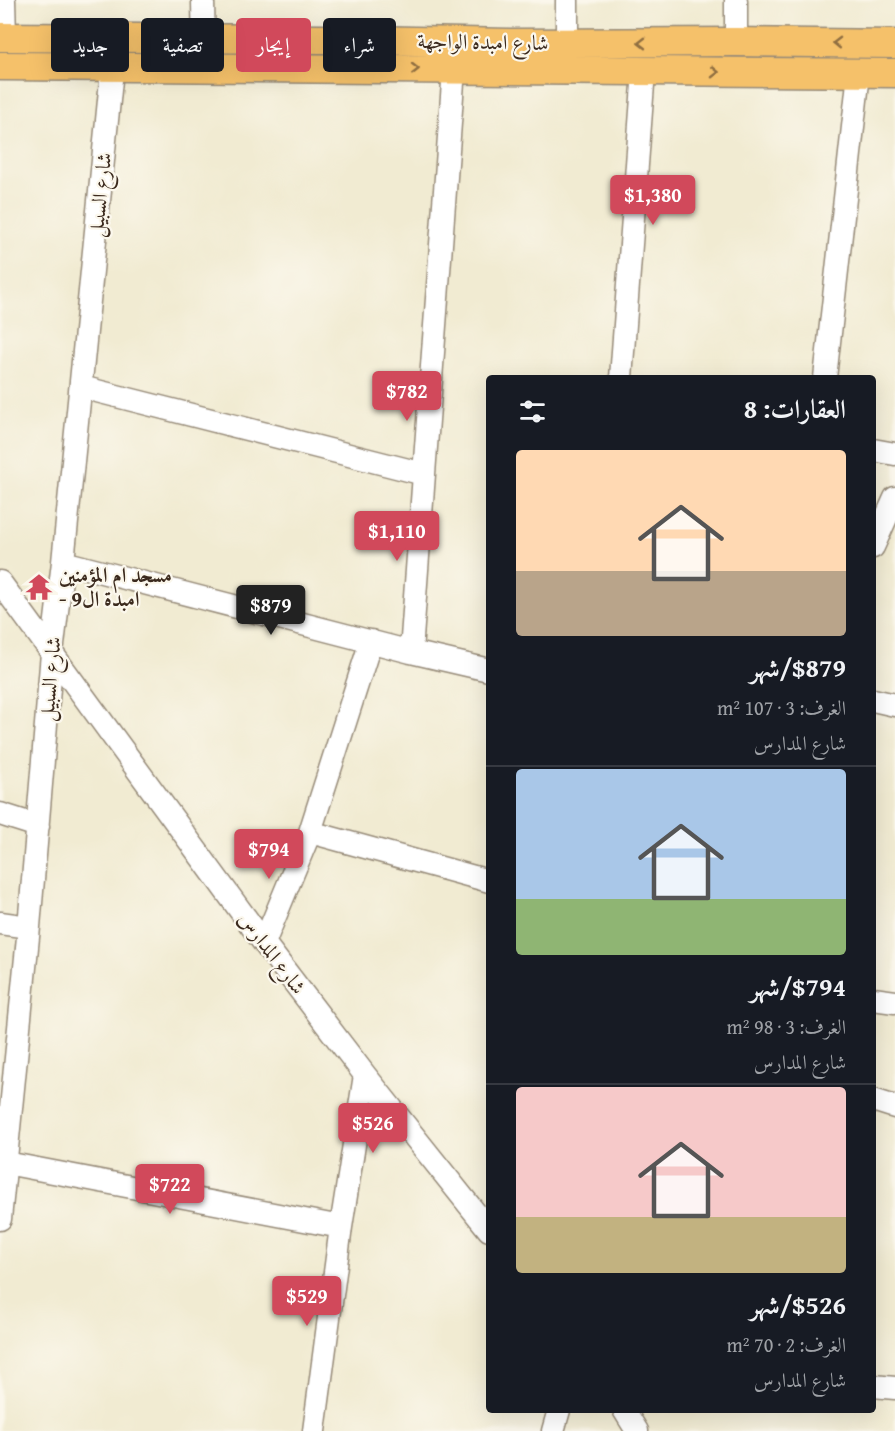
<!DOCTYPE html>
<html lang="ar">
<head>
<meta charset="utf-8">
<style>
  body { margin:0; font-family:"Gentium Book Plus",Amiri,serif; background:#242831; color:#f1f3f6; direction:rtl; height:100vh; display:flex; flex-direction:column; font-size:22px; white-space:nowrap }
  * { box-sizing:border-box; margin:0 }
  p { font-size:20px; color:#9ea1a6 }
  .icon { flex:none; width:33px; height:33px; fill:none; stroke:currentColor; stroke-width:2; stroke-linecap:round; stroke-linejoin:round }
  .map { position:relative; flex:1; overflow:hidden; direction:ltr }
  .side { position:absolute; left:486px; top:375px; width:390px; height:1038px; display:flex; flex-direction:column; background:#171b24; border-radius:6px; box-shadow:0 6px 24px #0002; direction:rtl }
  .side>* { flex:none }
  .banner { position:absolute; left:18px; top:18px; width:378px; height:54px; direction:rtl; display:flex; gap:12px }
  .price { position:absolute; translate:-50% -51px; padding:0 14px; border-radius:6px; background:#d1495b; color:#fff; font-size:20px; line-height:39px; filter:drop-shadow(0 2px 3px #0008) }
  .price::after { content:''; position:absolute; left:50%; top:36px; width:18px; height:14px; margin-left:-9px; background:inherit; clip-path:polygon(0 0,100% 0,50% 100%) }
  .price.selected { background:#222; color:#fff }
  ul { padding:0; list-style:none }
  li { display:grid; align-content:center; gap:12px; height:318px; padding:0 30px }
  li+li { border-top:2px solid #363941 }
  li span { display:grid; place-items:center; height:186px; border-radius:6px; color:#555 }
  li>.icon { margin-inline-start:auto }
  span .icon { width:108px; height:108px; fill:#fffc; stroke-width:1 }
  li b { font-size:26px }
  h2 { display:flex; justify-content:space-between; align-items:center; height:72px; padding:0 30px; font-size:26px }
  .chip { padding:0 21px; border-radius:6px; background:#171b24; box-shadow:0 6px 24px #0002; font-size:21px; line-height:54px }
  .chip.selected { background:#d1495b; color:#fff }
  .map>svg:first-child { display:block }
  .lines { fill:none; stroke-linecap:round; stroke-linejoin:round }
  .minor-casing { stroke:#968a78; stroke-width:25 }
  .major-casing { stroke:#968a78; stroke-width:31 }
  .minor { stroke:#fff; stroke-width:22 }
  .major { stroke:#f5c16b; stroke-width:28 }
  .oneway { stroke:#8f6e41 }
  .labels { text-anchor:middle; stroke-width:4.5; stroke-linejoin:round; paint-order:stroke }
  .street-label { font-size:21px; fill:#3b2a1e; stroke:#fbf7ec }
  .poi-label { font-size:21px; font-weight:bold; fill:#3b2a1e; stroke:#fbf7ec; text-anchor:start }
</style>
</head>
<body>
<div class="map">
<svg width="895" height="1431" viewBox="0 0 895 1431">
  <rect width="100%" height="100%" fill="#fbf7ec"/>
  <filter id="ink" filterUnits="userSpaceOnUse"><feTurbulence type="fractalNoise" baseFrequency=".0167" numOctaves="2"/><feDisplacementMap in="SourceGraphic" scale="12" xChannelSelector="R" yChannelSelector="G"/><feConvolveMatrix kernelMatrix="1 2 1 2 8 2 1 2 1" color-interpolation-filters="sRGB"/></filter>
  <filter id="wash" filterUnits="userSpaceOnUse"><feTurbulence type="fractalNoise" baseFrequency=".008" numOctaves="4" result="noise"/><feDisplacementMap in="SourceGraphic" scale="24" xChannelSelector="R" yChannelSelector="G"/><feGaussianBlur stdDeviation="1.35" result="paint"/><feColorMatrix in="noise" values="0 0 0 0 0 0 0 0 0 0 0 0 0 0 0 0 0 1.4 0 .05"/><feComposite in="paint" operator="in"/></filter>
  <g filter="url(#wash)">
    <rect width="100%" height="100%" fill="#f1ebd2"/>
  </g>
  <g filter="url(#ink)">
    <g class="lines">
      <defs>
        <path id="minor" d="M 4,0 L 5,37
          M 203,0 L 204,55
          M 567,0 L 567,43
          M 736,0 L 736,42
          M 621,378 L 644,71
          M 825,378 L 859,73
          M 81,387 L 424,474 L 454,69
          M 873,450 L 895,454
          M 873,547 L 895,498
          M 63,562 L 411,652 L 489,670
          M 0,582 L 264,943 L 365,1075 L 489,1230
          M 371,641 L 310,832 L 489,881
          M 411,652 L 424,474
          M 873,700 L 895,705
          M 0,814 L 38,826
          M 0,923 L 29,927
          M 264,943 L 310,832
          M 873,999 L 895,1002
          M 873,1100 L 895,1107
          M 6,1163 L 341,1227
          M 0,1219 L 29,927 L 52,653 L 63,562 L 114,50
          M 873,1386 L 895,1388
          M 624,1410 L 637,1431
          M 314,1431 L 341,1227 L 365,1075
          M 553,1431 L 559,1410"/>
        <path id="major" d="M 0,37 L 322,39 L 510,43 L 736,42 L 895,44
          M 0,66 L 895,73"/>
      </defs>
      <use href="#minor" class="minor-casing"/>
      <use href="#major" class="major-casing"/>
      <use href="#minor" class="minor"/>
      <use href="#major" class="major"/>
    </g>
    <defs><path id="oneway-chevron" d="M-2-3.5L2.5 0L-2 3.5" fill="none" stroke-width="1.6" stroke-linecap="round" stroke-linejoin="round" transform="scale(1.5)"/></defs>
    <g class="oneway">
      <use href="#oneway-chevron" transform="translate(642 43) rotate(180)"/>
      <use href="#oneway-chevron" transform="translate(837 43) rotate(-179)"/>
      <use href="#oneway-chevron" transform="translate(415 69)"/>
      <use href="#oneway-chevron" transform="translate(715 72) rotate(1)"/>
    </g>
  </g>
  <defs>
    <symbol id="temple-bare" viewBox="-9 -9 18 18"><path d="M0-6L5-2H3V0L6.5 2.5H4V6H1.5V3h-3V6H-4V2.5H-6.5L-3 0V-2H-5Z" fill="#d1495b" stroke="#fbf7ec" stroke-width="2.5" paint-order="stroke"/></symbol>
  </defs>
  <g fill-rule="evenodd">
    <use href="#temple-bare" x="20" y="568" width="38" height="38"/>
  </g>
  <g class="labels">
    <g class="street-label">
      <text transform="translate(483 42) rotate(1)" y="7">شارع امبدة الواجهة</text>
      <text transform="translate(100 195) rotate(-84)" y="7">شارع السبيل</text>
      <text transform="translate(50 679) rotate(-85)" y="7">شارع السبيل</text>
      <text transform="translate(272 953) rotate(53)" y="7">شارع المدارس</text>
    </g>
    <g class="poi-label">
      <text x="59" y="582">مسجد ام المؤمنين<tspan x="59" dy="24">- امبدة ال9</tspan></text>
    </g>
  </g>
</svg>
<b class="price" style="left:653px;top:226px">$1,380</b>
<b class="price" style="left:407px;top:422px">$782</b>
<b class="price" style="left:397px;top:562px">$1,110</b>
<b class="price selected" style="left:271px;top:636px">$879</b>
<b class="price" style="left:269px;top:880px">$794</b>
<b class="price" style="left:373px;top:1154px">$526</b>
<b class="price" style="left:170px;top:1215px">$722</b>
<b class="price" style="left:307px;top:1327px">$529</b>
<div class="banner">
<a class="chip">شراء</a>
<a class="chip selected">إيجار</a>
<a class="chip">تصفية</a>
<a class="chip">جديد</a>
</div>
<section class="side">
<h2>العقارات: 8<svg class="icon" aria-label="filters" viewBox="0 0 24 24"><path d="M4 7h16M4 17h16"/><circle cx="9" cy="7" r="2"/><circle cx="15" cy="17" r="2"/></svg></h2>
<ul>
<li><span style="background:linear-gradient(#ffd9b3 65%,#b9a48a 0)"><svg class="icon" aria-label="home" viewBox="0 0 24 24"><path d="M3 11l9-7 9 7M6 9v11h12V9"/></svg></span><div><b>$879/شهر</b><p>الغرف: 3 · 107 m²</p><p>شارع المدارس</p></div></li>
<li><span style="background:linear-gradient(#a9c7e8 70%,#8fb573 0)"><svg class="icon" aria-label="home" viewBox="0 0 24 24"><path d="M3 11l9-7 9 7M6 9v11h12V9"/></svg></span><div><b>$794/شهر</b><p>الغرف: 3 · 98 m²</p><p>شارع المدارس</p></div></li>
<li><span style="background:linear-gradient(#f6c9c9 70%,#c2b280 0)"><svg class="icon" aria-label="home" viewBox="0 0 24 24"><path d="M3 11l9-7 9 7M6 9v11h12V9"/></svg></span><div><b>$526/شهر</b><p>الغرف: 2 · 70 m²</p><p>شارع المدارس</p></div></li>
</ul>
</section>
</div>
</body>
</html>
